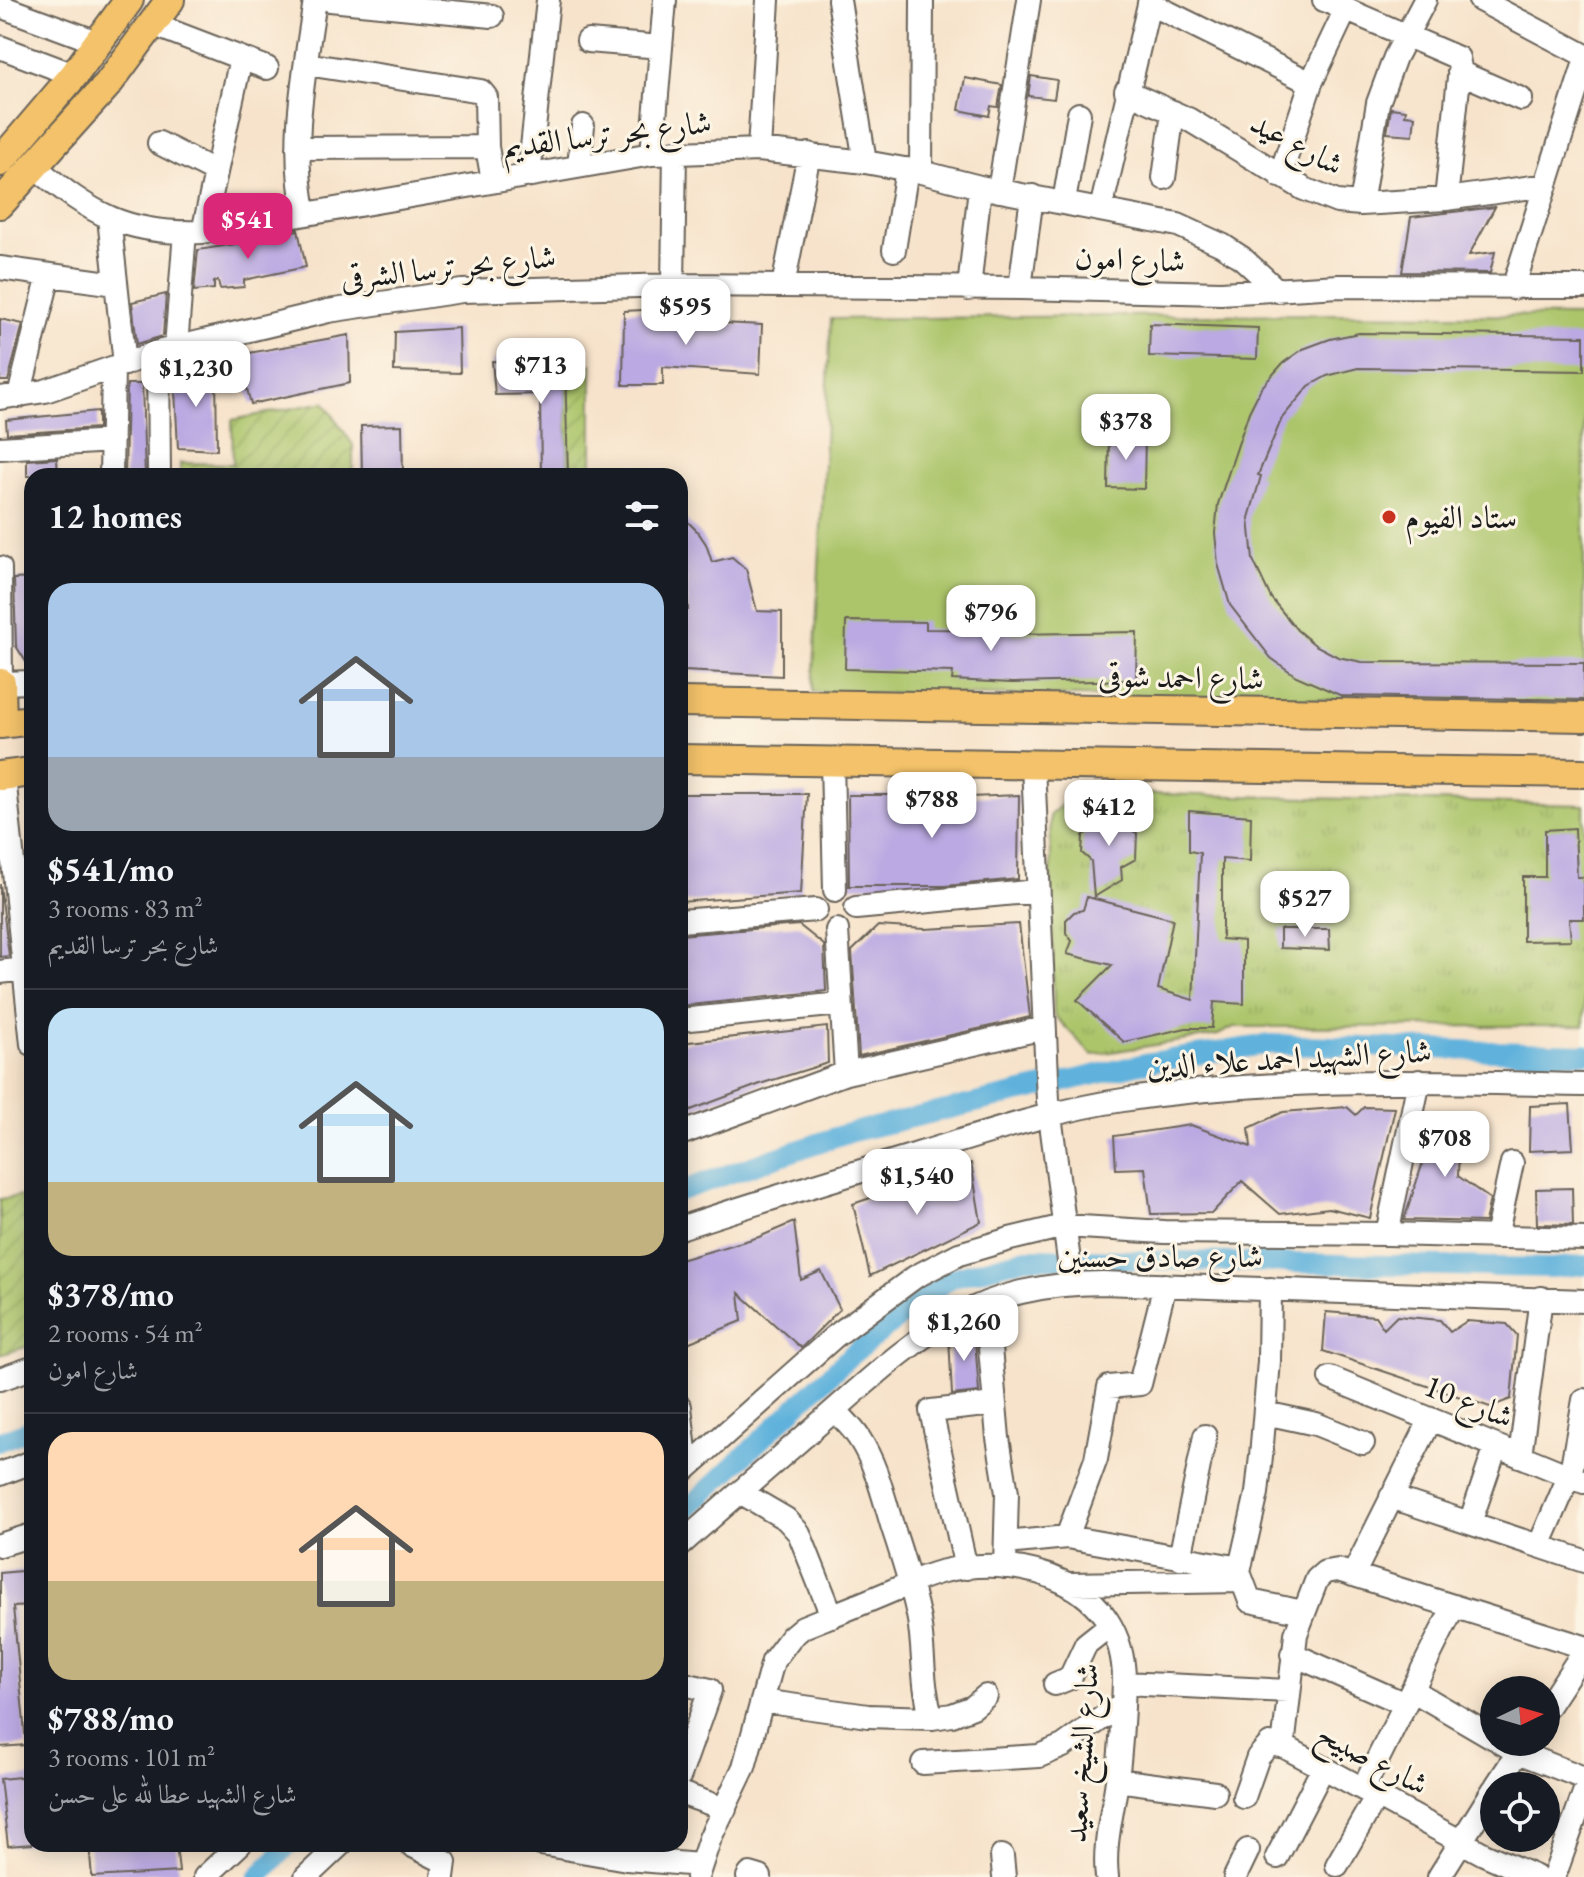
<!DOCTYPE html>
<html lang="en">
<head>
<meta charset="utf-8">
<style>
  body { margin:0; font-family:"EB Garamond",Amiri,serif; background:#242831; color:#f1f3f6; height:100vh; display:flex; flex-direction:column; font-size:30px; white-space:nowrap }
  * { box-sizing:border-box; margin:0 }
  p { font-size:26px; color:#9ea1a6 }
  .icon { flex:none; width:44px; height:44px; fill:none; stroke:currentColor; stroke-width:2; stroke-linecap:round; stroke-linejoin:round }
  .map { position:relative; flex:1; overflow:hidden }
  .drawer { position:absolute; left:24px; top:468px; width:664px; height:1384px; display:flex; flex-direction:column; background:#171b24; border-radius:24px; box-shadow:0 4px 20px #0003 }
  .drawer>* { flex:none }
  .needle { width:52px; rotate:85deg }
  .buttons { position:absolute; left:1480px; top:1676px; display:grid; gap:16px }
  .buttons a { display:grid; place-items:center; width:80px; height:80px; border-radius:50%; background:#171b24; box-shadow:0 4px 20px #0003; font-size:40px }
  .price { position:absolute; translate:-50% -68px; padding:0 18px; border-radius:16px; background:#fff; color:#222; font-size:26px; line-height:52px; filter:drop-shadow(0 2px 4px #0008) }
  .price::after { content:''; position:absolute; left:50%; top:48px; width:24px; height:18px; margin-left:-12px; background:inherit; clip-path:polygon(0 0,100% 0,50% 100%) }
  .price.selected { background:#db2777; color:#fff }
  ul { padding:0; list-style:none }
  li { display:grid; align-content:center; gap:16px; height:424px; padding:0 24px }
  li+li { border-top:2px solid #363941 }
  li span { display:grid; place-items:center; height:248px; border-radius:24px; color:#555 }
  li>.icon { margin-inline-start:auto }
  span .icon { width:144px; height:144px; fill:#fffc; stroke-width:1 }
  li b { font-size:34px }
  h2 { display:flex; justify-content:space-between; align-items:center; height:96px; padding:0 24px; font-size:34px }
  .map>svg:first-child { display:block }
  .grass { fill:url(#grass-tufts); stroke:#647044; stroke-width:2 }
  .garden { fill:url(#garden-furrows); stroke:#647044; stroke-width:2 }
  .pitch { fill:#acc56b; stroke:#647044; stroke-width:2 }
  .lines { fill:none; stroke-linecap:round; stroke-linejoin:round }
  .canal { stroke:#60b2dc; stroke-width:20 }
  .building { fill:#baa9e2 }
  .minor-casing { stroke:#696259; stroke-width:26 }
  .major-casing { stroke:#696259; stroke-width:32 }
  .minor { stroke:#fff; stroke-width:22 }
  .major { stroke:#f3c26a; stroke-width:28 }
  .poi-dot { fill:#c8321e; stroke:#fcf5e5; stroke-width:3 }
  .labels { text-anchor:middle; stroke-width:6; stroke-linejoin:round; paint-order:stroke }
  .street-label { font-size:32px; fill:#1c1c1c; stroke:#fcf5e5 }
  .poi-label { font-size:32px; fill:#1c1c1c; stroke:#fcf5e5; text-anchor:start }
</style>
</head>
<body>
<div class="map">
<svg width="1584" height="1877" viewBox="0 0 1584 1877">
  <defs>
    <pattern id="grass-tufts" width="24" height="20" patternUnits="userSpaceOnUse" patternTransform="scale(2)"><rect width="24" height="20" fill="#acc56b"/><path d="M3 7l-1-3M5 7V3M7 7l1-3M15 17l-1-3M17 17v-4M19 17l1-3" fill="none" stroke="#93a95c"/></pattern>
    <pattern id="garden-furrows" width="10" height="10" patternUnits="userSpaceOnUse" patternTransform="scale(2)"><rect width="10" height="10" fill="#acc56b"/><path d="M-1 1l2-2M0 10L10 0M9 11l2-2" fill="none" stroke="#93a95c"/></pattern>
  </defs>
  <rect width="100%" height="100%" fill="#fcf5e5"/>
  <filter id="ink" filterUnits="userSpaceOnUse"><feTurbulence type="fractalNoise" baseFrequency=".0125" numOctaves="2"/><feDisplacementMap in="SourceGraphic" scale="16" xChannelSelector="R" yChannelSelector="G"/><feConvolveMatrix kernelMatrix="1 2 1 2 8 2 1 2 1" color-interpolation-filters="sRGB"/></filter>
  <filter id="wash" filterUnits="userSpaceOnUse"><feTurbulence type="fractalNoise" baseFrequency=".006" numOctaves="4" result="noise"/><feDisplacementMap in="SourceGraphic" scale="32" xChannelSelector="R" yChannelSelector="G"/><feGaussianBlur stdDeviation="1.8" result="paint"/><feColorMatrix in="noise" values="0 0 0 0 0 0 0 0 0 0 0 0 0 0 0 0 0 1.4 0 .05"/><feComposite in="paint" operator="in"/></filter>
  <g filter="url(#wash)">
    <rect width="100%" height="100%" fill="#f7e3cb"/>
    <path class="grass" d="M 1076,792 L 1584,805 L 1584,1026 L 1234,1027 L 1218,1035 L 1092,1055 L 1054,1015 L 1050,815 Z"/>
    <path class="garden" d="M 565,364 L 592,364 L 592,476 L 568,476 Z
      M 324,402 L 353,445 L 353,476 L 180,476 L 180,463 L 233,464 L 232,420 Z
      M 22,1196 L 32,1291 L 32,1345 L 0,1355 L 0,1199 Z"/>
    <path class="pitch" d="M 1309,314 L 1584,316 L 1584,704 L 813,692 L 831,319 Z"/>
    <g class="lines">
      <path class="canal" d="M 680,1191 L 844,1134 L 1145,1063 L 1270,1044 L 1584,1054
        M 0,1441 L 32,1429
        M 680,1516 L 850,1356 L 951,1278 L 1027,1258 L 1552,1268 L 1584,1265
        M 258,1877 L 290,1844"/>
    </g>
    <g id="blocks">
      <path class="building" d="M 1031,76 L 1057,80 L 1054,99 L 1028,96 Z
        M 965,78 L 1002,85 L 998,107 L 991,106 L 989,116 L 959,110 Z
        M 1391,108 L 1406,110 L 1405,115 L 1415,116 L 1413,135 L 1387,133 Z
        M 1495,207 L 1469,255 L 1495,252 L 1490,273 L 1402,272 L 1411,217 Z
        M 298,230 L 306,267 L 244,280 L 244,287 L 220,289 L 218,281 L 214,282 L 214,289 L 194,291 L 198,250 L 243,243 L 243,241 Z
        M 166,294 L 163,336 L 137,344 L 132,302 Z
        M 662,309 L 662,320 L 762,325 L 760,374 L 663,367 L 663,385 L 623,385 L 624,311 Z
        M 0,319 L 23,324 L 8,381 L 0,381 Z
        M 1150,324 L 1258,328 L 1257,359 L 1149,356 Z
        M 459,328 L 460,373 L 394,371 L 395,332 Z
        M 1359,333 L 1584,336 L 1584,371 L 1358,368 L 1327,376 L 1309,386 L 1282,418 L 1258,475 L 1261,476 L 1249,518 L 1253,560 L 1271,598 L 1297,630 L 1315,645 L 1338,657 L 1362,662 L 1584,663 L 1584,700 L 1342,696 L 1296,676 L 1271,658 L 1230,605 L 1218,564 L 1215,533 L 1218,504 L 1249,412 L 1261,388 L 1283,363 L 1303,349 L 1330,339 Z
        M 349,335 L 350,383 L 251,404 L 238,355 Z
        M 492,361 L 565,364 L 568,476 L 541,476 L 540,394 L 495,395 Z
        M 174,370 L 216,371 L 217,450 L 178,448 Z
        M 127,384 L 142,384 L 145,476 L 125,476 Z
        M 98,411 L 98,428 L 7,434 L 6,420 Z
        M 402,425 L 403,476 L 362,476 L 361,426 Z
        M 1109,434 L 1145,435 L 1144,489 L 1108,488 Z
        M 57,458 L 58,476 L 27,476 L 27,460 Z
        M 680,514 L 698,532 L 706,544 L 712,562 L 732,557 L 746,569 L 757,611 L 782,612 L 782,676 L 684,671 L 683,610 L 688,610 L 686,581 L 680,558 Z
        M 32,578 L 32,668 L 30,668 L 16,646 L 14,579 Z
        M 846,621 L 926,622 L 926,629 L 1012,630 L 1012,634 L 1137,632 L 1136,680 L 1012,683 L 952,680 L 953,672 L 845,669 Z
        M 680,794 L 807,794 L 801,893 L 680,902 Z
        M 848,795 L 945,795 L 945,798 L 1019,795 L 1018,879 L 945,886 L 849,886 Z
        M 1108,806 L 1127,815 L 1127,828 L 1137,833 L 1136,859 L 1121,867 L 1122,880 L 1094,897 L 1091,861 L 1082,853 L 1083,836 L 1093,827 L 1092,816 Z
        M 1189,811 L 1251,816 L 1250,861 L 1222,859 L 1222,939 L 1244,941 L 1244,1004 L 1214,1002 L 1212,1028 L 1186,1028 L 1124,1042 L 1077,1000 L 1112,965 L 1067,954 L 1072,941 L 1066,933 L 1066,920 L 1074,912 L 1083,910 L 1087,897 L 1173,919 L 1158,989 L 1193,1000 L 1200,853 L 1189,851 Z
        M 1575,828 L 1577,877 L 1584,877 L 1584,919 L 1569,919 L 1571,940 L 1523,941 L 1523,877 L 1545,877 L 1545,830 Z
        M 0,884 L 9,956 L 0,957 Z
        M 1019,924 L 1030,1017 L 859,1056 L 852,951 L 878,926 L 925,929 Z
        M 799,925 L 824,945 L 826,991 L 680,1006 L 680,935 Z
        M 1280,929 L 1329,929 L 1330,950 L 1280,948 Z
        M 827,1027 L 828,1063 L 763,1083 L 680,1114 L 680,1043 Z
        M 1570,1104 L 1573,1149 L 1529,1151 L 1530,1106 Z
        M 1347,1107 L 1356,1115 L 1364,1107 L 1395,1108 L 1370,1218 L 1329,1208 L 1280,1214 L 1242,1181 L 1212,1213 L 1151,1214 L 1145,1168 L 1116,1169 L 1114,1136 L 1191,1125 L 1251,1147 L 1249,1128 L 1283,1112 Z
        M 1432,1114 L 1460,1114 L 1458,1176 L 1490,1199 L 1485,1222 L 1404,1220 L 1425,1156 L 1421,1155 Z
        M 971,1163 L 981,1222 L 870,1276 L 853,1204 Z
        M 1572,1188 L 1573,1225 L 1537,1224 L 1536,1189 Z
        M 794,1222 L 801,1280 L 821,1271 L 840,1309 L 801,1348 L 739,1293 L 742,1321 L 680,1346 L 680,1260 L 759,1237 Z
        M 1326,1312 L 1375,1316 L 1384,1329 L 1397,1316 L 1440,1320 L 1450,1332 L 1467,1321 L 1507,1324 L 1517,1335 L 1511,1399 L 1490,1407 L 1323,1351 Z
        M 974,1327 L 979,1392 L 952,1395 L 949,1337 Z
        M 32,1570 L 32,1606 L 13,1607 L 26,1745 L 0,1747 L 0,1573 Z
        M 31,1776 L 32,1844 L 8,1846 L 0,1779 Z
        M 89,1844 L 176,1844 L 179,1872 L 92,1877 Z"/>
    </g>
  </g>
  <g filter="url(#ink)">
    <use href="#blocks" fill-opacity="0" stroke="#696259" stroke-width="2"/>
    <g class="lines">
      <defs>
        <path id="minor" d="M 330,0 L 492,16
          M 839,0 L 865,162
          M 1324,0 L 1458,58 L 1460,68 L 1446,199
          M 1480,0 L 1584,55
          M 1149,3 L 1311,83
          M 0,6 L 97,42
          M 152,24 L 267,68
          M 588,41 L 661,47
          M 0,47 L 74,75
          M 306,64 L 481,91 L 486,97 L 487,147 L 493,181
          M 1459,72 L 1521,99
          M 1126,91 L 1188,119 L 1304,189 L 1337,202 L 1361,204 L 1446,199 L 1546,185
          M 159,143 L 216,172
          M 298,148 L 487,147
          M 759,150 L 768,0
          M 652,154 L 665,0
          M 579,166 L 583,126
          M 35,167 C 92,214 126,235 203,232 L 652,154 L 759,150 L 865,162 L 921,172 L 980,187 L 1178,225 L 1222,245 L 1242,258 L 1278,291
          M 921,172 L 922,0
          M 529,175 L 548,0
          M 1280,176 L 1311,83 L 1346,9
          M 1164,178 L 1173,112
          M 999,191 L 1029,0
          M 1064,202 L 1079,114
          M 1361,204 L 1378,103 L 1395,57 L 1425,0
          M 1101,209 L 1150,0
          M 305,214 C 289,144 305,70 315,0
          M 109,218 L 125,364
          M 203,232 L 241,58
          M 894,250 L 907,169
          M 0,268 L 116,284
          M 673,285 L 675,151
          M 783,286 L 809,154
          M 1020,288 L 1032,196
          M 1513,288 L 1584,65
          M 969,289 L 980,187
          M 176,347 L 185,232
          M 158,352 L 159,476
          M 19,396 L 49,275
          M 0,398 L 45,391 L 158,352 L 328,311 L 462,291 L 673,285 L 1020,288 L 1221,293 L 1339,286 L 1584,287
          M 0,448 L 112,441
          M 111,476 L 113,368
          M 0,568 L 1,683 L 32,682
          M 832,761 L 835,890
          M 1033,765 L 1048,1100 L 1072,1284
          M 4,776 L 32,1044
          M 856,908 L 1038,891
          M 680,921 L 816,910
          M 837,930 L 846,1073
          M 0,972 L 32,968
          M 680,1020 L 841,1004
          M 680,1134 L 846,1073 L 1044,1028
          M 680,1228 C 761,1201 842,1177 924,1152 C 990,1132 1055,1110 1123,1100 C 1276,1077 1430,1081 1584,1085
          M 1387,1234 L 1419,1081
          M 1496,1237 L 1512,1163
          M 1270,1289 L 1269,1361 L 1261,1456 L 1257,1493 L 1239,1572 L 1250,1601 L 1303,1612
          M 986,1303 L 998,1438 L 1007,1493 L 1005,1567
          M 1330,1378 L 1584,1482
          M 0,1379 L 32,1368
          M 680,1407 L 687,1468
          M 835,1410 C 843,1419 853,1428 859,1438 C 876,1464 883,1495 892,1525 C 902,1556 913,1588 919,1620 C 925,1656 921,1683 932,1718
          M 1265,1413 L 1316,1424 L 1363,1443
          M 1520,1456 L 1541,1298
          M 0,1474 L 32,1462
          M 680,1474 L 834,1337 L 915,1277 L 959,1254 L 1010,1239 L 1064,1226 L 1164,1232 L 1387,1234 L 1584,1239
          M 740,1492 L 786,1519 L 799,1533 L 832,1616
          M 1391,1497 L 1584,1561
          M 1470,1523 L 1496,1446
          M 1067,1537 L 1096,1459 L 1109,1387 L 1140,1384 L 1165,1285
          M 1006,1543 L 1067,1537 L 1240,1568
          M 0,1545 L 32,1535
          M 680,1545 C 727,1503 775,1462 822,1421 C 917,1338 969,1284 1103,1283 L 1584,1301
          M 1539,1546 L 1571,1472 L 1584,1400
          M 1180,1558 L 1205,1436
          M 966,1568 L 931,1411 L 994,1404
          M 1353,1575 L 1431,1419
          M 1070,1584 L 1240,1581
          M 1292,1654 L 1405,1704
          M 680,1683 L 710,1690 L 680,1775
          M 1124,1683 L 1289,1691
          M 1055,1684 L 1070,1678 L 1086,1644 L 1110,1625
          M 1412,1690 L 1494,1738
          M 762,1701 L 868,1716 L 932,1718 L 952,1715 L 973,1707 L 986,1696
          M 1546,1709 L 1584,1651
          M 1500,1742 L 1518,1752 L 1584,1778
          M 923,1763 L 1039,1756 L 1063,1746 L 1123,1703
          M 1117,1780 L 1215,1793
          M 1496,1786 L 1525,1742
          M 1363,1789 L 1454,1606
          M 680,1793 L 725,1809
          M 1244,1797 L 1258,1757 L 1270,1744 L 1285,1747
          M 409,1844 L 445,1862 L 443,1877
          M 541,1844 L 627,1859 L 700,1865
          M 1002,1856 L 1004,1877
          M 1277,1857 L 1323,1768
          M 1337,1865 L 1376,1797
          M 205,1877 L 240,1844
          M 306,1877 L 341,1844
          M 697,1877 L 710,1838 L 744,1767 L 773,1661 L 791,1637 L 803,1627 C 833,1615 864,1603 894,1590 C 909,1584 924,1576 940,1572 C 1022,1551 1125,1583 1124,1682 C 1123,1715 1121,1748 1117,1780 C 1113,1812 1103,1844 1107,1877
          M 748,1877 L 750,1874 L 760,1877
          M 1235,1877 L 1248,1850
          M 1439,1877 L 1494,1789
          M 1536,1877 L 1484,1854 L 1285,1747 L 1284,1739 L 1296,1634 L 1317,1579 L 1325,1572 L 1338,1570 L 1584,1647
          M 1554,1877 L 1584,1793"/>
        <path id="major" d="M 0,162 L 74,75 L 129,0
          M 0,204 L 108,84 L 170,0
          M 1,683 L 2,723
          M 680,702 L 1584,717
          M 0,724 L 32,720
          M 680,759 L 1584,773
          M 0,776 L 32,772"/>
      </defs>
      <use href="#minor" class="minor-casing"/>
      <use href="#major" class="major-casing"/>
      <use href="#minor" class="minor"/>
      <use href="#major" class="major"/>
    </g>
  </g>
  <circle class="poi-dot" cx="1389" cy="517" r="8"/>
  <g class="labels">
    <g class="street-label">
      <text transform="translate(607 134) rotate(-7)" y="11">شارع بحر ترسا القديم</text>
      <text transform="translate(1297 143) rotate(28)" y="11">شارع عيد</text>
      <text transform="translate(1130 259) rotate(2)" y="11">شارع امون</text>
      <text transform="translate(448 267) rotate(-6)" y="11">شارع بحر ترسا الشرقى</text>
      <text transform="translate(1181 677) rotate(1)" y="11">شارع احمد شوقى</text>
      <text transform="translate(1289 1058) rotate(-3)" y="11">شارع الشهيد احمد علاء الدين</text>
      <text x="1160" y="1267">شارع صادق حسنين</text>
      <text transform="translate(1469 1401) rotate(22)" y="11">شارع 10</text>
      <text transform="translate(1081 1753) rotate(-86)" y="11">شارع الشيخ سعيد</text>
      <text transform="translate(1373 1758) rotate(28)" y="11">شارع صبيح</text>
    </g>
    <g class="poi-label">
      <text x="1405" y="528">ستاد الفيوم</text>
    </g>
  </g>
</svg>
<div class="buttons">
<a><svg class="needle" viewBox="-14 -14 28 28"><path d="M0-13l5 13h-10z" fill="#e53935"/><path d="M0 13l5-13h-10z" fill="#9ea1a6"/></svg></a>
<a><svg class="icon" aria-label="locate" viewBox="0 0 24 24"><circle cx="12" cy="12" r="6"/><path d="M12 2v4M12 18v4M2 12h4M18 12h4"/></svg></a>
</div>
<b class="price selected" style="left:248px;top:261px">$541</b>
<b class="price" style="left:686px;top:347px">$595</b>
<b class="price" style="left:541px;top:406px">$713</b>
<b class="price" style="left:196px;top:409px">$1,230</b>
<b class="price" style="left:1126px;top:462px">$378</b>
<b class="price" style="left:991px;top:653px">$796</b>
<b class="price" style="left:932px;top:840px">$788</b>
<b class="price" style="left:1109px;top:848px">$412</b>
<b class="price" style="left:1305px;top:939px">$527</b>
<b class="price" style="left:1445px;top:1179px">$708</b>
<b class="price" style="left:917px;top:1217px">$1,540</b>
<b class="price" style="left:964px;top:1363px">$1,260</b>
<section class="drawer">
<h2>12 homes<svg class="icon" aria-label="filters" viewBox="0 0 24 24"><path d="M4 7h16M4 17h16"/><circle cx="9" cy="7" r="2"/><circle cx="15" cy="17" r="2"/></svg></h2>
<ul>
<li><span style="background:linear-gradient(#a9c7e8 70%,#9aa5b1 0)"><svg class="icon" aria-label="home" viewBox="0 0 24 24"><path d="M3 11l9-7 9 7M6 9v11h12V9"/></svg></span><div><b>$541/mo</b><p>3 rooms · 83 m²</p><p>شارع بحر ترسا القديم</p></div></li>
<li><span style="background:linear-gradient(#bfe0f5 70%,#c2b280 0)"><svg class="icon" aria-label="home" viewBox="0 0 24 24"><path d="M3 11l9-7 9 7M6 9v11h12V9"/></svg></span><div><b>$378/mo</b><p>2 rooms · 54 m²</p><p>شارع امون</p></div></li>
<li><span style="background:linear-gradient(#ffd9b3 60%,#c2b280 0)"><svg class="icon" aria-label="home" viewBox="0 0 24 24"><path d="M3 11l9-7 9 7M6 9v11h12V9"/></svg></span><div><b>$788/mo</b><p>3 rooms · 101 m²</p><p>شارع الشهيد عطا لله على حسن</p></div></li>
</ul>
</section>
</div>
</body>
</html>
